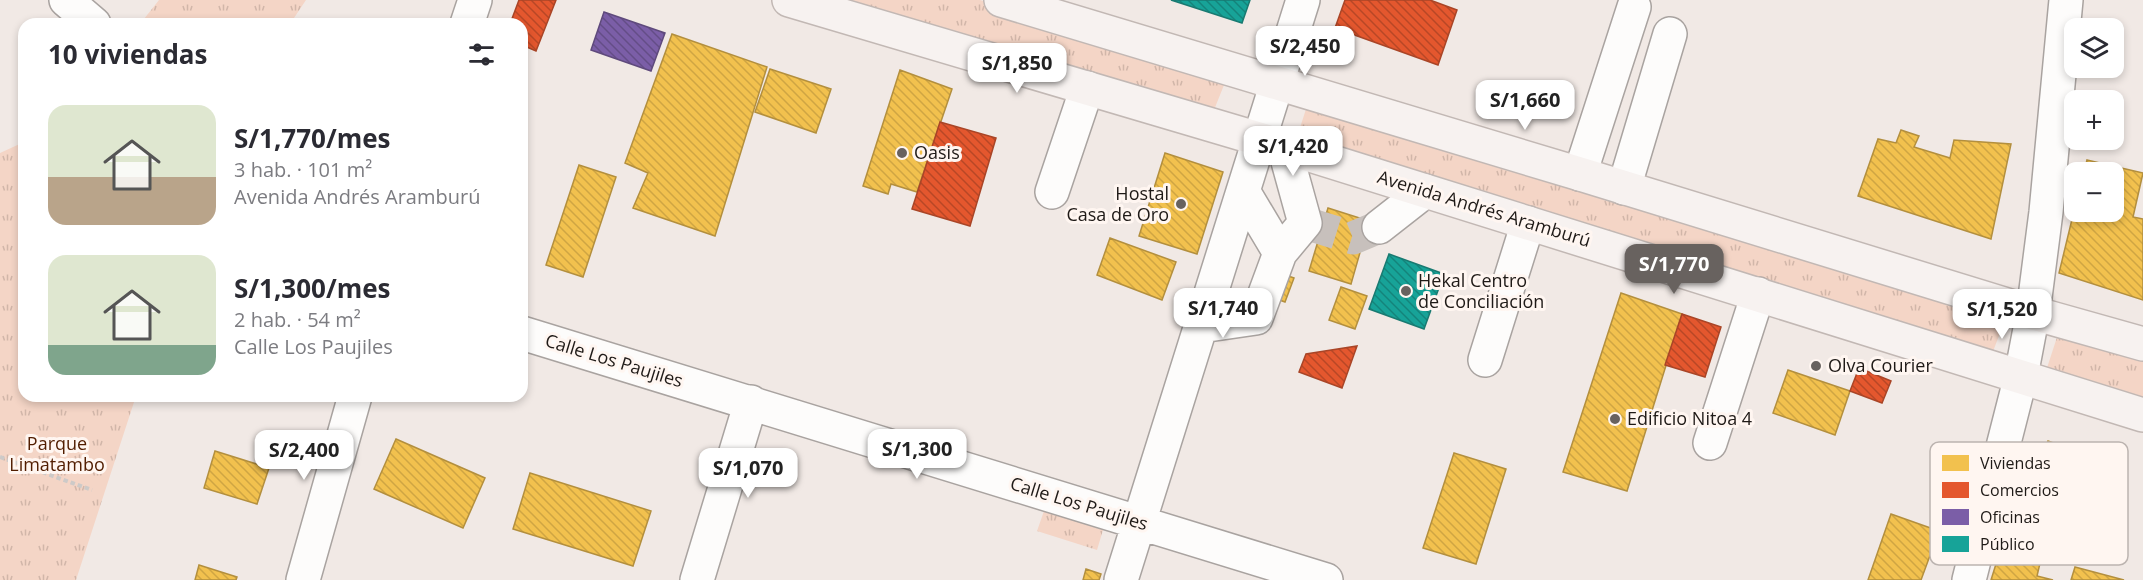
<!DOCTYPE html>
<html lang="es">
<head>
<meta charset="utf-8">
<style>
  body { margin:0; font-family:"Open Sans",sans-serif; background:#f7f7f7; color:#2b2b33; height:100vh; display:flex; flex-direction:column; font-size:22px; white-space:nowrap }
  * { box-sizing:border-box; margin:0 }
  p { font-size:20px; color:#7c7c81 }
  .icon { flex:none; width:33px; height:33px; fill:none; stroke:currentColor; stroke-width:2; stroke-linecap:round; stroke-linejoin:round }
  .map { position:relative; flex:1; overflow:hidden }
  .panel { position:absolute; left:18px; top:18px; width:510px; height:384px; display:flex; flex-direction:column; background:#fff; border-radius:18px; box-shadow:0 3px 9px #0003 }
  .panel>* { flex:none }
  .controls { position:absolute; left:2064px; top:18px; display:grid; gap:12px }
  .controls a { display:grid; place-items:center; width:60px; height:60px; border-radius:12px; background:#fff; box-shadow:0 3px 9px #0003; font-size:30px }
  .price { position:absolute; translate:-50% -51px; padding:0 14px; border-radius:12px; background:#fff; color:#222; font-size:20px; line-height:39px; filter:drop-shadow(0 2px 3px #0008) }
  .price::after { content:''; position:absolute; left:50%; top:36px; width:18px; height:14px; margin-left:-9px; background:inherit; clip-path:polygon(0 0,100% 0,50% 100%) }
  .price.active { background:#68625f; color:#fff }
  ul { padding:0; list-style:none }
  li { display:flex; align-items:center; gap:18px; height:150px; padding:0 30px }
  li span { display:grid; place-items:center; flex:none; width:168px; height:120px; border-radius:18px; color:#555 }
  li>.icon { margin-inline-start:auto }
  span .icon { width:72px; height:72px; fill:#fffc; stroke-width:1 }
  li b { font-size:26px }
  h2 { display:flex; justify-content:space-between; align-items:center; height:72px; padding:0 30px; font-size:26px }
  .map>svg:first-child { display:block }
  .grass { fill:url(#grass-tufts) }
  .homes { fill:url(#homes-back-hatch); stroke:#b38f3e; stroke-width:1.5 }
  .shops { fill:url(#shops-back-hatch); stroke:#a94527; stroke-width:1.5 }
  .offices { fill:url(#offices-back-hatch); stroke:#5f4a7c; stroke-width:1.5 }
  .public { fill:url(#public-back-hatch); stroke:#197a71; stroke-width:1.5 }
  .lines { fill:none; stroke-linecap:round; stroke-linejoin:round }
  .minor-tunnel { stroke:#c7c0bc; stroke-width:33; stroke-dasharray:33 16; stroke-linecap:butt }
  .minor-casing { stroke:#a9a3a0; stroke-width:36 }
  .major-casing { stroke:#c2b8b4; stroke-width:36 }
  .path { stroke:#cdcac8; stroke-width:4; stroke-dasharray:4.5 3; stroke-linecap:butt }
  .minor { stroke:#fdfcfb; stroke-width:33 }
  .major { stroke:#f7f2f0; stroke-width:33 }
  .poi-dot { fill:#68625f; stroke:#fff6f1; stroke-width:2 }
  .labels { text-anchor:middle; stroke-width:6; stroke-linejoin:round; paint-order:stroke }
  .poi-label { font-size:18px; fill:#1f1a17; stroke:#fff6f1; text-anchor:start }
  .street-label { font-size:18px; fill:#1f1a17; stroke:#fff6f1 }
  .park-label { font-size:18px; fill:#511d00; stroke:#fff6f1 }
  .key { fill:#fff6f1; stroke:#bcb4b0; stroke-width:1.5 }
  .key-label { font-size:16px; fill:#1f1a17 }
</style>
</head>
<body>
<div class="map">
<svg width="2143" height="580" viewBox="0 0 2143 580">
  <defs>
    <pattern id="grass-tufts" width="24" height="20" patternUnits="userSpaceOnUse" patternTransform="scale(1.5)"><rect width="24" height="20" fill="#f4d5c6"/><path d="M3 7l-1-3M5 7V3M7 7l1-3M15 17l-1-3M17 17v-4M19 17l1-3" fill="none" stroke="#d1b6a9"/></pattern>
    <pattern id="homes-back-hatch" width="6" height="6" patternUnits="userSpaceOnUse" patternTransform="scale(1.5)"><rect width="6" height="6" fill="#f2c14e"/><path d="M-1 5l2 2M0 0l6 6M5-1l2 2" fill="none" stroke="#cfa543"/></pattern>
    <pattern id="shops-back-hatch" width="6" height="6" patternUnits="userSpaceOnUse" patternTransform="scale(1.5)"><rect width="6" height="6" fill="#e4572e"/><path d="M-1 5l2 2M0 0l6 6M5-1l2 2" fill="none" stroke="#b84726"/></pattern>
    <pattern id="offices-back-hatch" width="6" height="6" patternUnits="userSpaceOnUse" patternTransform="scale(1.5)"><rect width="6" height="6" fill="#7b5ea7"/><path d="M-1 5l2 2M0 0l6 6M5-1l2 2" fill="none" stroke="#644d87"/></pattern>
    <pattern id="public-back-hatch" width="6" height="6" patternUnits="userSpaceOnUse" patternTransform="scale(1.5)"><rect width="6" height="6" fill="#17a398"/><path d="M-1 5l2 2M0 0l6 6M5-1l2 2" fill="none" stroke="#14847b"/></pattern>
  </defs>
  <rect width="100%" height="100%" fill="#f1e9e5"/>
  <path class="grass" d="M 159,0 L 306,0 L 290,24 L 140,24 Z
    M 834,0 L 980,0 L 1228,75 L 1214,110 Z
    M 1307,106 L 2007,315 L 1992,354 L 1296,140 Z
    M 24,142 L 24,396 L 136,396 L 76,580 L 0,580 L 0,153 Z
    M 2059,331 L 2143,358 L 2143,405 L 2045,374 Z
    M 1044,511 L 1103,530 L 1097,550 L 1037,531 Z"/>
  <path class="homes" d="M 672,34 L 767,67 L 715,236 L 633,208 L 648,173 L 625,163 Z
    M 770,69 L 831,89 L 816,133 L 755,112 Z
    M 900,70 L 952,89 L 917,192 L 891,184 L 888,194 L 863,186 Z
    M 1901,130 L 1919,136 L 1914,147 L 1950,158 L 1954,140 L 2011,144 L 1991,239 L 1858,196 L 1878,139 L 1896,143 Z
    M 1165,153 L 1223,172 L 1197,254 L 1139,236 Z
    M 2087,160 L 2143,173 L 2133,217 L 2143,219 L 2143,300 L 2059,273 L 2074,211 L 2114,212 L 2114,172 L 2084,172 Z
    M 579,165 L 616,177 L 583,277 L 546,265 Z
    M 1328,208 L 1369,221 L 1351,284 L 1309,271 Z
    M 1110,238 L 1176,262 L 1162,300 L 1097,275 Z
    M 1266,268 L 1294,278 L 1285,302 L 1257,292 Z
    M 1341,287 L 1367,296 L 1355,329 L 1329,320 Z
    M 1621,293 L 1682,314 L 1627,491 L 1563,472 Z
    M 1788,370 L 1850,391 L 1835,435 L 1773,413 Z
    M 396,439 L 485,478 L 463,528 L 374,489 Z
    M 2048,441 L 2126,470 L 2107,525 L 2028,496 Z
    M 215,451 L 269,468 L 257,504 L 204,488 Z
    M 1454,453 L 1506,469 L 1476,564 L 1423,548 Z
    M 530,473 L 651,511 L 633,566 L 513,529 Z
    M 1891,514 L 1939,531 L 1921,580 L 1868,580 Z
    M 2001,548 L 2041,559 L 2037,576 L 2053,580 L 1991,580 Z
    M 199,565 L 237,577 L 236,580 L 195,580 Z
    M 2075,567 L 2124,580 L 2071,580 Z
    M 1086,569 L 1101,574 L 1099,580 L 1083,580 Z"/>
  <path class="shops" d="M 519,0 L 556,0 L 536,51 L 522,45 L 522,24 L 510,24 Z
    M 1345,0 L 1430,0 L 1457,10 L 1438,65 L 1335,28 Z
    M 940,122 L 996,138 L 970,226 L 912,209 Z
    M 1682,314 L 1721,327 L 1705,377 L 1665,365 Z
    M 1357,346 L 1342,388 L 1299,372 L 1306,354 Z
    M 1859,368 L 1891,381 L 1882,403 L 1850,391 Z"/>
  <path class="offices" d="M 604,12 L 665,33 L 651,71 L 591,50 Z"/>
  <path class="public" d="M 1171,0 L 1250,0 L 1242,23 Z
    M 1389,254 L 1444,274 L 1424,329 L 1369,309 Z"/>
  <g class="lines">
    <path class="minor-tunnel" d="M 1305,223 L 1353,238 L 1379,227"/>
    <defs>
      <path id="minor" d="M 66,0 L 94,24
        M 467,24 L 475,0
        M 1580,174 L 1634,7
        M 1624,188 L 1670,34
        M 1243,191 L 1280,253
        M 1052,192 L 1087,88
        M 1379,227 L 1425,191
        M 1201,326 L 1256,318 L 1280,253 L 1305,223 L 1284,147
        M 522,333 L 1326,580
        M 1485,360 L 1528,223
        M 1710,443 L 1758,294
        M 303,580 L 355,396
        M 697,580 L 751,402
        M 1121,580 L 1303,0
        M 1969,580 L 2021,376 L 2033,313 L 2046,212 L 2066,0"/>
      <path id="major" d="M 789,0 L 1259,139 L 2143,415
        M 1001,0 L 1580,174 L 2033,313 L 2143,344"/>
    </defs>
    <use href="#minor" class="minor-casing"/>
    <use href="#major" class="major-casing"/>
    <path class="path" d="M 0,457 L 92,490"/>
    <use href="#minor" class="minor"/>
    <use href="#major" class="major"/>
  </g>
  <g class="poi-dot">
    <circle cx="902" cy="153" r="6"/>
    <circle cx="1181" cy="204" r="6"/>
    <circle cx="1406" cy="291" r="6"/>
    <circle cx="1816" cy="366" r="6"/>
    <circle cx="1615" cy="419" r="6"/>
  </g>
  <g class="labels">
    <g class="poi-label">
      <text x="914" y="159">Oasis</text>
      <text x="1169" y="200" text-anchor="end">Hostal<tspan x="1169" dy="21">Casa de Oro</tspan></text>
      <text x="1418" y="287">Hekal Centro<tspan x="1418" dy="21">de Conciliación</tspan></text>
      <text x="1828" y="372">Olva Courier</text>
      <text x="1627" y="425">Edificio Nitoa 4</text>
    </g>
    <g class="street-label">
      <text transform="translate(1484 209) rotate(17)" y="6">Avenida Andrés Aramburú</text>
      <text transform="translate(614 361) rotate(17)" y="6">Calle Los Paujiles</text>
      <text transform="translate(1079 504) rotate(17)" y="6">Calle Los Paujiles</text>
    </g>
    <g class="park-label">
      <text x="57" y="450">Parque<tspan x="57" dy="21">Limatambo</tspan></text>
    </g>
  </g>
  <rect x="1930" y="442" width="198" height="123" rx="9" class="key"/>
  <rect x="1942" y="455" width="27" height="16" fill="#f2c14e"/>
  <rect x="1942" y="482" width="27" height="16" fill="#e4572e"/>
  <rect x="1942" y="509" width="27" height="16" fill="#7b5ea7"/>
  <rect x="1942" y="536" width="27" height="16" fill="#17a398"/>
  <g class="key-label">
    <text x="1980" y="469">Viviendas</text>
    <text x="1980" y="496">Comercios</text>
    <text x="1980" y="523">Oficinas</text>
    <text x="1980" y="550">Público</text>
  </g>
</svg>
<div class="controls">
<a><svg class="icon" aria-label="layers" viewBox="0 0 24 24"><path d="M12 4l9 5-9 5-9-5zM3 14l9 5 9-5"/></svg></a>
<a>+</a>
<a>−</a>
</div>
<b class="price" style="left:1305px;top:77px">S/2,450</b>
<b class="price" style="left:1017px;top:94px">S/1,850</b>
<b class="price" style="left:1525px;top:131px">S/1,660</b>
<b class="price" style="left:1293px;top:177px">S/1,420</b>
<b class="price active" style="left:1674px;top:295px">S/1,770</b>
<b class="price" style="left:1223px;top:339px">S/1,740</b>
<b class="price" style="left:2002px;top:340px">S/1,520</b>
<b class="price" style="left:917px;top:480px">S/1,300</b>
<b class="price" style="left:304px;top:481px">S/2,400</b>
<b class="price" style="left:748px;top:499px">S/1,070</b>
<section class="panel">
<h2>10 viviendas<svg class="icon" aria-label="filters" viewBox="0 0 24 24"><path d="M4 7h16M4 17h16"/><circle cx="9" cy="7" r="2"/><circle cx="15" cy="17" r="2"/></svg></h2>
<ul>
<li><span style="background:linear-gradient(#dfe7d0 60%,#b9a48a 0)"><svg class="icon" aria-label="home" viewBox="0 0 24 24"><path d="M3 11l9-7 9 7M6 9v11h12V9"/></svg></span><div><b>S/1,770/mes</b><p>3 hab. · 101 m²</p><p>Avenida Andrés Aramburú</p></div></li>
<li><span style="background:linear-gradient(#dfe7d0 75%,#7fa58c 0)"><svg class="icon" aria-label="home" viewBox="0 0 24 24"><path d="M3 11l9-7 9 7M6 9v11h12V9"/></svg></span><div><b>S/1,300/mes</b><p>2 hab. · 54 m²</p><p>Calle Los Paujiles</p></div></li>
</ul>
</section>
</div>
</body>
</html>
